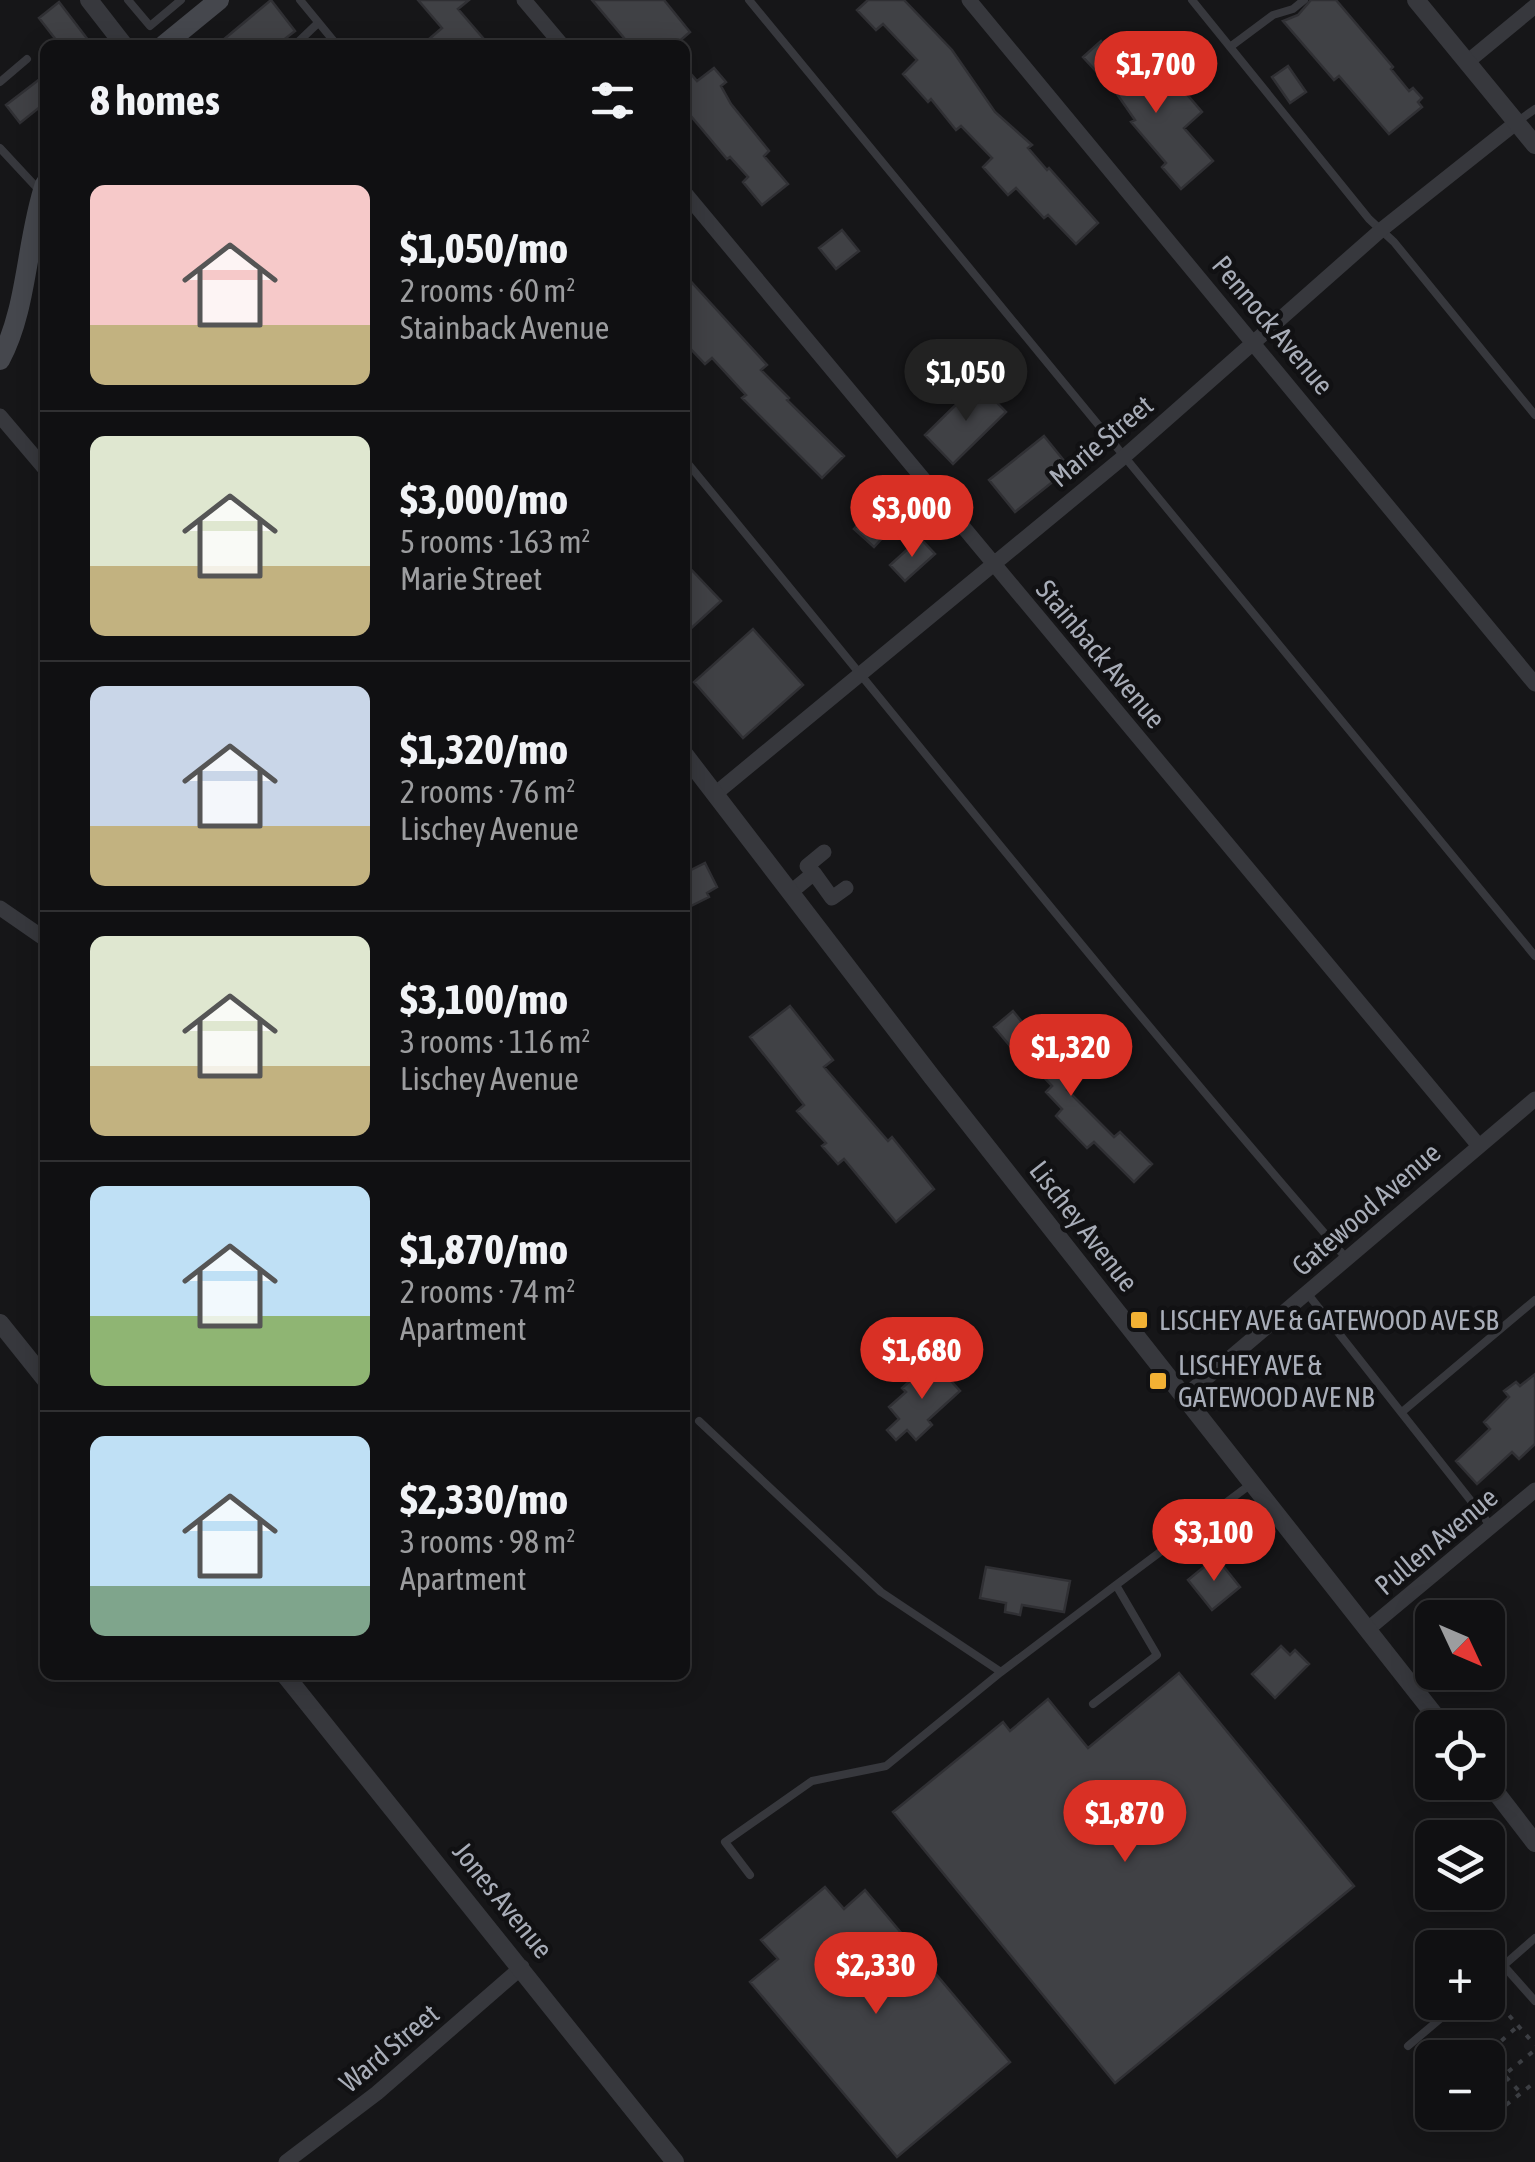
<!DOCTYPE html>
<html lang="en">
<head>
<meta charset="utf-8">
<style>
  body { margin:0; font-family:"Asap Condensed",sans-serif; background:#19191b; color:#f1f3f6; height:100vh; display:flex; flex-direction:column; font-size:38px; white-space:nowrap }
  * { box-sizing:border-box; margin:0 }
  p { font-size:32px; color:#9c9d9f }
  .icon { flex:none; width:55px; height:55px; fill:none; stroke:currentColor; stroke-width:2; stroke-linecap:round; stroke-linejoin:round }
  .map { position:relative; flex:1; overflow:hidden }
  .side { position:absolute; left:40px; top:40px; width:650px; height:1640px; display:flex; flex-direction:column; background:#101012; border-radius:15px; box-shadow:0 5px 25px #0003,0 0 0 2px #303032 }
  .side>* { flex:none }
  .needle { width:65px; rotate:134deg }
  .controls { position:absolute; left:1415px; top:1600px; display:grid; gap:20px }
  .controls a { display:grid; place-items:center; width:90px; height:90px; border-radius:15px; background:#101012; box-shadow:0 5px 25px #0003,0 0 0 2px #303032; font-size:50px }
  .price { position:absolute; translate:-50% -85px; padding:0 22px; border-radius:35px; background:#d93025; color:#fff; font-size:32px; line-height:65px; filter:drop-shadow(0 2px 5px #0008) }
  .price::after { content:''; position:absolute; left:50%; top:60px; width:30px; height:22px; margin-left:-15px; background:inherit; clip-path:polygon(0 0,100% 0,50% 100%) }
  .price.on { background:#222; color:#fff }
  ul { padding:0; list-style:none }
  li { display:flex; align-items:center; gap:30px; height:250px; padding:0 50px }
  li+li { border-top:2px solid #303032 }
  li span { display:grid; place-items:center; flex:none; width:280px; height:200px; border-radius:15px; color:#555 }
  li>.icon { margin-inline-start:auto }
  span .icon { width:120px; height:120px; fill:#fffc; stroke-width:1 }
  li b { font-size:42px }
  h2 { display:flex; justify-content:space-between; align-items:center; height:120px; padding:0 50px; font-size:42px }
  .map>svg:first-child { display:block }
  .building { fill:#404145; stroke:#303034; stroke-width:2.5 }
  .lines { fill:none; stroke-linecap:round; stroke-linejoin:round }
  .path { stroke:#3d3f44; stroke-width:4; stroke-dasharray:5 8; stroke-linecap:butt }
  .service { stroke:#37383d; stroke-width:8 }
  .minor { stroke:#37383d; stroke-width:15 }
  .tertiary { stroke:#37383d; stroke-width:18 }
  .secondary { stroke:#45474d; stroke-width:20 }
  .poi-dot { fill:#f2b134; stroke:#111113; stroke-width:4 }
  .labels { text-anchor:middle; stroke-width:9; stroke-linejoin:round; paint-order:stroke }
  .street-label { font-size:28px; fill:#a8adb8; stroke:#111113 }
  .poi-label { font-size:28px; fill:#a8adb8; stroke:#111113; text-anchor:start }
</style>
</head>
<body>
<div class="map">
<svg width="1535" height="2162" viewBox="0 0 1535 2162">
  <rect width="100%" height="100%" fill="#161618"/>
  <path class="building" d="M 271,0 L 295,31 L 277,45 L 217,45 Z
    M 418,0 L 469,0 L 458,9 L 489,45 L 422,45 L 442,28 Z
    M 592,0 L 664,0 L 690,32 L 675,45 L 630,45 Z
    M 868,0 L 904,0 L 952,50 L 995,112 L 1032,145 L 1028,148 L 1047,170 L 1049,168 L 1098,223 L 1076,244 L 1048,215 L 1044,218 L 1016,188 L 1008,195 L 983,167 L 992,158 L 961,126 L 956,130 L 931,99 L 928,102 L 903,74 L 917,60 L 883,24 L 876,30 L 857,10 Z
    M 1311,0 L 1336,0 L 1393,67 L 1391,69 L 1409,91 L 1413,88 L 1422,98 L 1418,102 L 1422,107 L 1389,134 L 1339,76 L 1334,80 L 1283,21 L 1298,15 Z
    M 59,2 L 92,45 L 60,45 L 39,18 Z
    M 1101,41 L 1135,79 L 1144,72 L 1163,96 L 1178,84 L 1202,112 L 1184,128 L 1213,161 L 1181,189 L 1162,167 L 1166,163 L 1131,122 L 1135,120 L 1117,94 L 1083,57 Z
    M 1288,66 L 1306,92 L 1290,103 L 1272,77 Z
    M 685,67 L 697,81 L 714,68 L 726,82 L 721,86 L 731,104 L 769,151 L 764,156 L 788,184 L 762,205 L 743,182 L 748,177 L 730,157 L 727,159 L 685,109 Z
    M 45,75 L 45,103 L 20,123 L 6,105 Z
    M 842,230 L 859,251 L 836,269 L 819,248 Z
    M 685,275 L 767,365 L 761,370 L 789,398 L 787,400 L 844,456 L 822,478 L 742,398 L 746,395 L 712,358 L 705,364 L 685,343 Z
    M 978,383 L 1006,412 L 953,464 L 925,435 Z
    M 1044,436 L 1070,468 L 1015,512 L 989,480 Z
    M 880,501 L 899,520 L 874,547 L 854,529 Z
    M 920,538 L 935,554 L 905,581 L 890,565 Z
    M 685,563 L 721,601 L 685,634 Z
    M 753,629 L 803,685 L 743,738 L 694,682 Z
    M 705,863 L 717,887 L 707,893 L 709,897 L 685,909 L 685,873 Z
    M 790,1006 L 833,1060 L 824,1067 L 888,1141 L 892,1137 L 934,1189 L 896,1222 L 844,1159 L 838,1164 L 822,1146 L 826,1143 L 797,1111 L 804,1105 L 750,1037 Z
    M 1013,1011 L 1044,1049 L 1049,1045 L 1079,1078 L 1067,1090 L 1114,1137 L 1120,1132 L 1152,1164 L 1134,1182 L 1094,1142 L 1087,1148 L 1056,1116 L 1062,1109 L 1046,1092 L 1052,1086 L 1019,1051 L 1016,1053 L 994,1027 Z
    M 930,1363 L 939,1373 L 942,1371 L 960,1391 L 928,1420 L 932,1425 L 916,1440 L 907,1430 L 896,1440 L 887,1430 L 899,1419 L 889,1407 L 906,1392 L 902,1388 Z
    M 1535,1374 L 1535,1444 L 1519,1459 L 1512,1452 L 1477,1484 L 1456,1461 L 1490,1429 L 1484,1422 L 1509,1397 L 1504,1391 L 1516,1382 L 1520,1386 Z
    M 1216,1557 L 1240,1587 L 1212,1610 L 1188,1580 Z
    M 986,1567 L 1070,1581 L 1064,1612 L 1022,1605 L 1020,1615 L 1005,1612 L 1006,1603 L 980,1598 Z
    M 1281,1646 L 1290,1655 L 1295,1650 L 1309,1664 L 1275,1698 L 1252,1674 Z
    M 1179,1673 L 1354,1886 L 1115,2083 L 893,1812 L 1003,1722 L 1010,1731 L 1048,1699 L 1088,1748 Z
    M 825,1887 L 844,1909 L 865,1890 L 1010,2062 L 897,2157 L 750,1982 L 778,1959 L 761,1940 Z"/>
  <g class="lines">
    <path class="path" d="M 1492,1996 L 1535,2045
      M 1482,2058 L 1518,2026
      M 1488,2058 L 1521,2093
      M 1488,2088 L 1535,2050
      M 1506,2105 L 1535,2082"/>
    <path class="service" d="M 128,0 L 150,26 L 181,0
      M 300,0 L 337,45
      M 749,0 L 1535,956
      M 1192,0 L 1369,219 L 1394,242 L 1535,415
      M 295,45 L 318,23
      M 1230,47 L 1273,15 L 1293,9 L 1304,0
      M 0,82 L 27,59
      M 1518,121 L 1535,109
      M 0,148 L 39,190
      M 685,460 C 905,727 1120,998 1347,1259
      M 1307,1293 L 1490,1525
      M 1402,1412 L 1535,1300
      M 699,1421 L 881,1592 L 1001,1672
      M 1093,1704 L 1157,1655 L 1116,1585 L 1251,1484
      M 750,1875 L 725,1842 L 812,1781 L 886,1766 L 1001,1672 L 1116,1585
      M 1503,1965 L 1535,2001
      M 1488,1979 L 1535,1938
      M 1408,2046 L 1460,2002"/>
    <path class="minor" d="M 524,0 L 562,45
      M 969,0 L 1535,684
      M 1466,63 L 1535,6
      M 685,193 L 1479,1146
      M 0,416 L 45,469
      M 715,794 L 1126,455 L 1381,230 L 1517,122
      M 814,873 L 807,866 L 824,852
      M 791,892 L 814,873 L 832,898 L 846,888
      M 0,908 L 45,939
      M 1184,1397 L 1535,1099
      M 1368,1629 L 1535,1490
      M 286,2162 L 377,2093 L 522,1967"/>
    <path class="tertiary" d="M 89,0 L 124,45
      M 1416,0 L 1535,145
      M 685,755 L 932,1077 L 1445,1728
      M 0,1323 L 45,1379
      M 285,1675 L 675,2162
      M 1488,1782 L 1535,1843"/>
    <path class="secondary" d="M 164,45 L 219,0
      M 0,360 C 28,308 26,240 45,184"/>
  </g>
  <g class="poi-dot">
    <rect x="1129" y="1310" width="20" height="20" rx="5"/>
    <rect x="1148" y="1371" width="20" height="20" rx="5"/>
  </g>
  <g class="labels">
    <g class="street-label">
      <text transform="translate(1273 325) rotate(50)" y="10">Pennock Avenue</text>
      <text transform="translate(1101 441) rotate(-40)" y="10">Marie Street</text>
      <text transform="translate(1101 654) rotate(50)" y="10">Stainback Avenue</text>
      <text transform="translate(1366 1209) rotate(-41)" y="10">Gatewood Avenue</text>
      <text transform="translate(1084 1226) rotate(52)" y="10">Lischey Avenue</text>
      <text transform="translate(1436 1541) rotate(-40)" y="10">Pullen Avenue</text>
      <text transform="translate(503 1900) rotate(51)" y="10">Jones Avenue</text>
      <text transform="translate(389 2048) rotate(-40)" y="10">Ward Street</text>
    </g>
    <g class="poi-label">
      <text x="1159" y="1330">LISCHEY AVE &amp; GATEWOOD AVE SB</text>
      <text x="1178" y="1375">LISCHEY AVE &amp;<tspan x="1178" dy="32">GATEWOOD AVE NB</tspan></text>
    </g>
  </g>
</svg>
<div class="controls">
<a><svg class="needle" viewBox="-14 -14 28 28"><path d="M0-13l5 13h-10z" fill="#e53935"/><path d="M0 13l5-13h-10z" fill="#9c9d9f"/></svg></a>
<a><svg class="icon" aria-label="locate" viewBox="0 0 24 24"><circle cx="12" cy="12" r="6"/><path d="M12 2v4M12 18v4M2 12h4M18 12h4"/></svg></a>
<a><svg class="icon" aria-label="layers" viewBox="0 0 24 24"><path d="M12 4l9 5-9 5-9-5zM3 14l9 5 9-5"/></svg></a>
<a>+</a>
<a>−</a>
</div>
<b class="price" style="left:1156px;top:116px">$1,700</b>
<b class="price on" style="left:966px;top:424px">$1,050</b>
<b class="price" style="left:912px;top:560px">$3,000</b>
<b class="price" style="left:1071px;top:1099px">$1,320</b>
<b class="price" style="left:922px;top:1402px">$1,680</b>
<b class="price" style="left:1214px;top:1584px">$3,100</b>
<b class="price" style="left:1125px;top:1865px">$1,870</b>
<b class="price" style="left:876px;top:2017px">$2,330</b>
<section class="side">
<h2>8 homes<svg class="icon" aria-label="filters" viewBox="0 0 24 24"><path d="M4 7h16M4 17h16"/><circle cx="9" cy="7" r="2"/><circle cx="15" cy="17" r="2"/></svg></h2>
<ul>
<li><span style="background:linear-gradient(#f6c9c9 70%,#c2b280 0)"><svg class="icon" aria-label="home" viewBox="0 0 24 24"><path d="M3 11l9-7 9 7M6 9v11h12V9"/></svg></span><div><b>$1,050/mo</b><p>2 rooms · 60 m²</p><p>Stainback Avenue</p></div></li>
<li><span style="background:linear-gradient(#dfe7d0 65%,#c2b280 0)"><svg class="icon" aria-label="home" viewBox="0 0 24 24"><path d="M3 11l9-7 9 7M6 9v11h12V9"/></svg></span><div><b>$3,000/mo</b><p>5 rooms · 163 m²</p><p>Marie Street</p></div></li>
<li><span style="background:linear-gradient(#c9d6e8 70%,#c2b280 0)"><svg class="icon" aria-label="home" viewBox="0 0 24 24"><path d="M3 11l9-7 9 7M6 9v11h12V9"/></svg></span><div><b>$1,320/mo</b><p>2 rooms · 76 m²</p><p>Lischey Avenue</p></div></li>
<li><span style="background:linear-gradient(#dfe7d0 65%,#c2b280 0)"><svg class="icon" aria-label="home" viewBox="0 0 24 24"><path d="M3 11l9-7 9 7M6 9v11h12V9"/></svg></span><div><b>$3,100/mo</b><p>3 rooms · 116 m²</p><p>Lischey Avenue</p></div></li>
<li><span style="background:linear-gradient(#bfe0f5 65%,#8fb573 0)"><svg class="icon" aria-label="home" viewBox="0 0 24 24"><path d="M3 11l9-7 9 7M6 9v11h12V9"/></svg></span><div><b>$1,870/mo</b><p>2 rooms · 74 m²</p><p>Apartment</p></div></li>
<li><span style="background:linear-gradient(#bfe0f5 75%,#7fa58c 0)"><svg class="icon" aria-label="home" viewBox="0 0 24 24"><path d="M3 11l9-7 9 7M6 9v11h12V9"/></svg></span><div><b>$2,330/mo</b><p>3 rooms · 98 m²</p><p>Apartment</p></div></li>
</ul>
</section>
</div>
</body>
</html>
